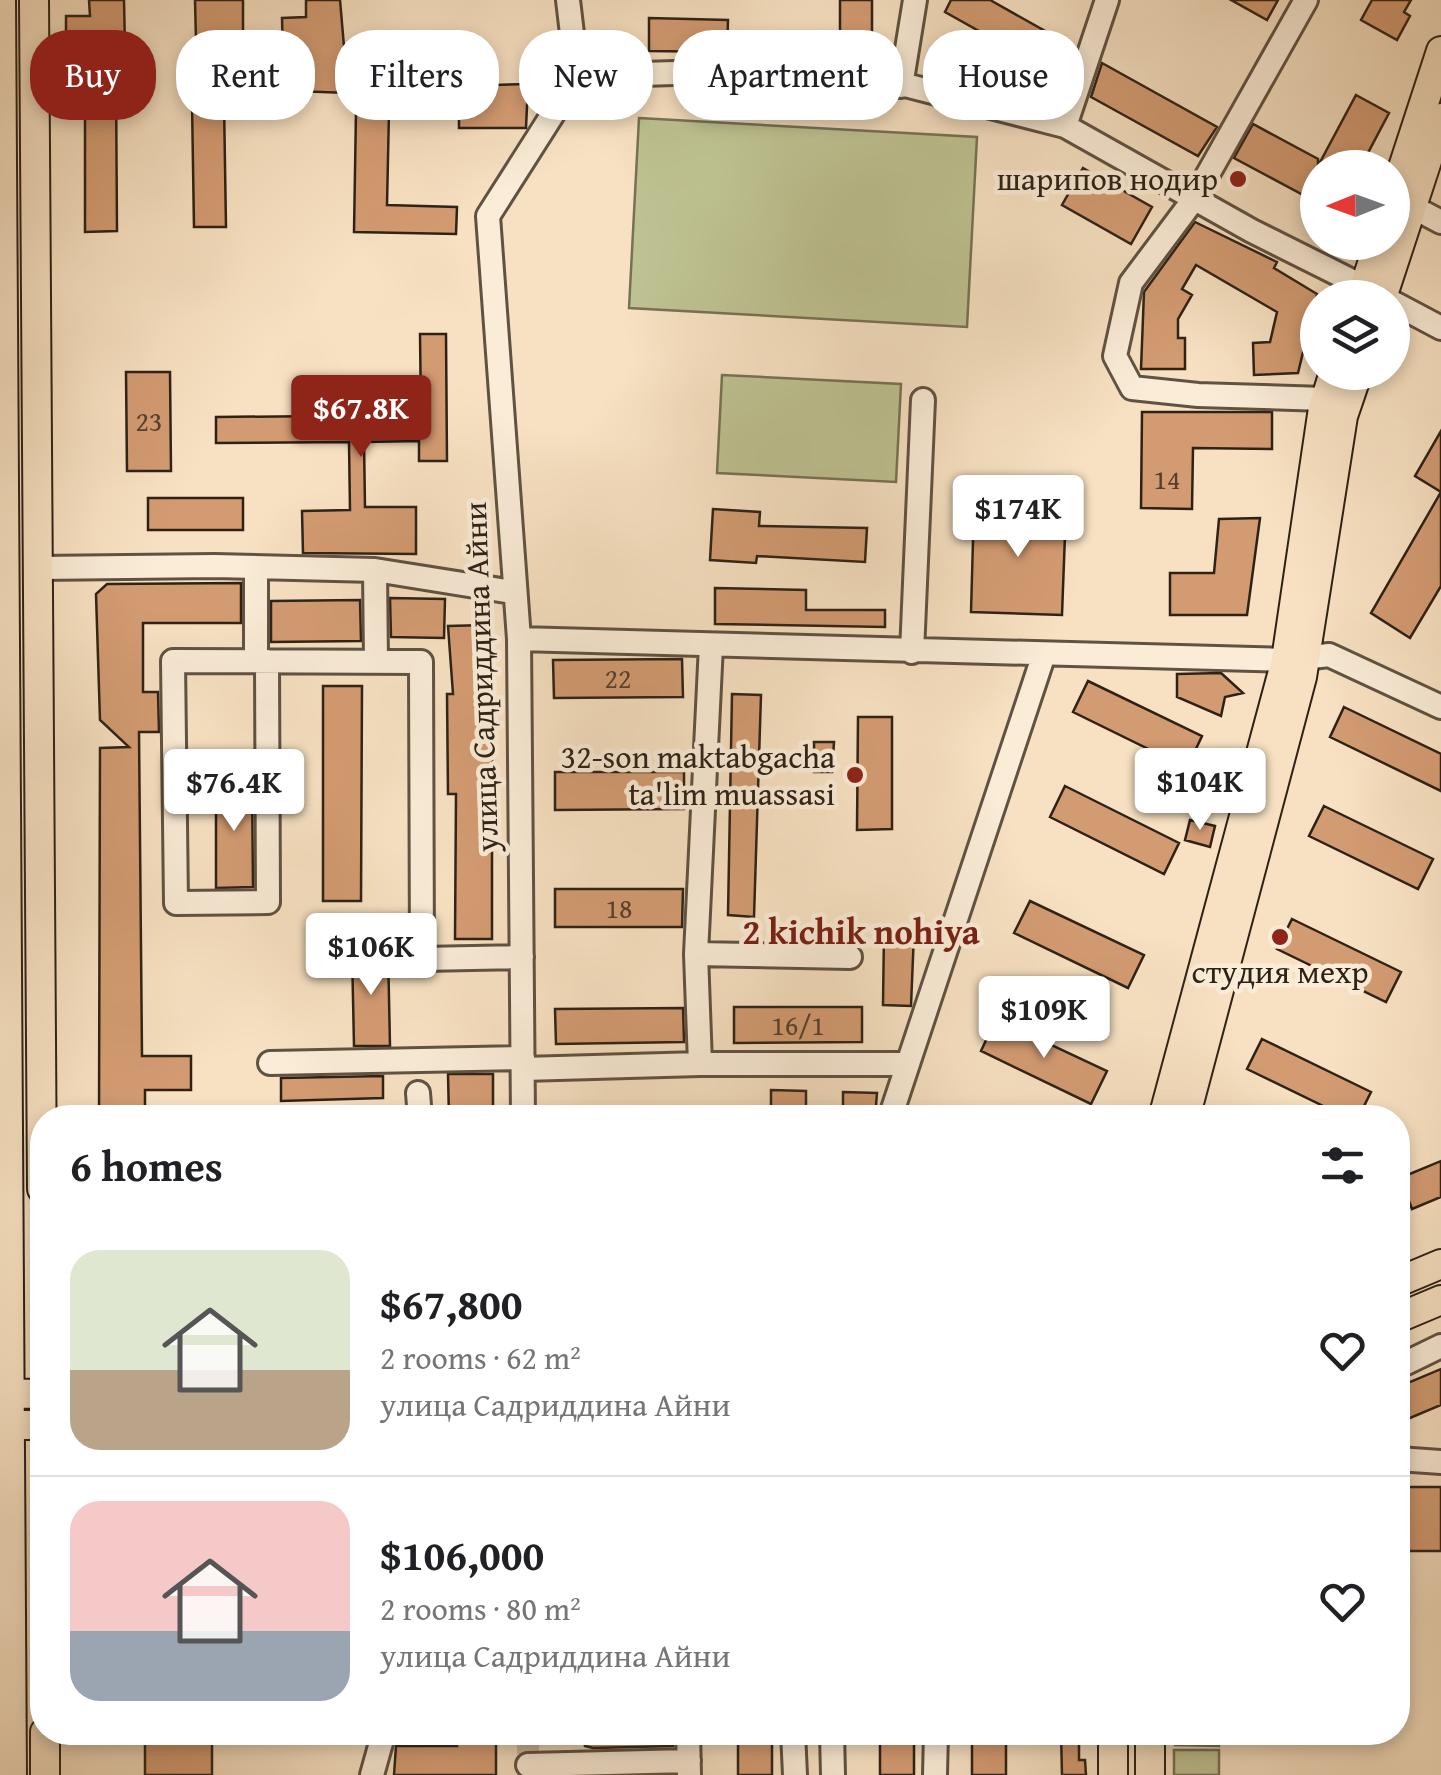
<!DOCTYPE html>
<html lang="en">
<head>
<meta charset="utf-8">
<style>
  body { margin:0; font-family:"Gentium Book Plus",serif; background:#f6f6f6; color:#202124; height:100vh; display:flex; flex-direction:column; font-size:38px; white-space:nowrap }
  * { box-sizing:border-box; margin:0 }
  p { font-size:32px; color:#757577 }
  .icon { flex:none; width:55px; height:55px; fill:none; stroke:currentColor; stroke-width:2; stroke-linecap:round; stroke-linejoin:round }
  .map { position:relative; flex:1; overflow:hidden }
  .side { position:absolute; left:30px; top:1105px; width:1380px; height:640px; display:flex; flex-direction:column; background:#fff; border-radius:40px; box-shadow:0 5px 15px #0003 }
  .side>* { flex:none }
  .guide { position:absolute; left:30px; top:30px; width:1382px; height:90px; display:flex; gap:20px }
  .needle { width:65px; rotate:269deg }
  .controls { position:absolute; left:1300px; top:150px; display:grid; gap:20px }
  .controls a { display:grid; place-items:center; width:110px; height:110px; border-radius:50%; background:#fff; box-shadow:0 5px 15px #0003; font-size:50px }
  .price { position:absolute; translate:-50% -85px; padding:0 22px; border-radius:10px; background:#fff; color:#222; font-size:32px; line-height:65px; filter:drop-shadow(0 2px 5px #0008) }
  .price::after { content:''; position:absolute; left:50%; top:60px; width:30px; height:22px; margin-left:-15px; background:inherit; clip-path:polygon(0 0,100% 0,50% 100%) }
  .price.selected { background:#8f2418; color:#fff }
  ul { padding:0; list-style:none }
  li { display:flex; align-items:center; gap:30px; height:250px; padding:0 40px }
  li+li { border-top:2px solid #e0e0e0 }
  li span { display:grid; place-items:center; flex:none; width:280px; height:200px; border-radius:30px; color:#555 }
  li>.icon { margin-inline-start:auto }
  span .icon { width:120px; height:120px; fill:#fffc; stroke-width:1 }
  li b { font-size:42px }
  h2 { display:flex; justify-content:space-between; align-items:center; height:120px; padding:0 40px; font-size:42px }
  .tag { padding:0 35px; border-radius:40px; background:#fff; box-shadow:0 5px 15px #0003; font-size:35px; line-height:90px }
  .tag.selected { background:#8f2418; color:#fff }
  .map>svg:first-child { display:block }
  .green { fill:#bec292; stroke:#767254; stroke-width:2.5 }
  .building { fill:#d39b72; stroke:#2e2217; stroke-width:2.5 }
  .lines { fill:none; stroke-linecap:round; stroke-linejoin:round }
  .minor-tunnel { stroke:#cfbba0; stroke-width:22; stroke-dasharray:22 11; stroke-linecap:butt }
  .minor-casing { stroke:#605242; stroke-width:28 }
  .major-casing { stroke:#2e2217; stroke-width:32 }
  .minor { stroke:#faecd7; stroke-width:22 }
  .major { stroke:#f7e1c2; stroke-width:28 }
  .poi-dot { fill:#8f2418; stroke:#faecd7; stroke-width:4 }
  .labels { text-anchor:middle; stroke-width:9; stroke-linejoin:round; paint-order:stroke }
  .number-label { font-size:28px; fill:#57402e }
  .poi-label { font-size:32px; fill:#2e2217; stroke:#faecd7; text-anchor:end }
  .street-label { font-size:32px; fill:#2e2217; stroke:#faecd7 }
  .neighbourhood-label { font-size:35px; font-weight:bold; fill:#7a1f14; stroke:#faecd7 }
</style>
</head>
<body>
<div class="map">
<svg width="1441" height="1775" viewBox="0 0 1441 1775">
  <rect width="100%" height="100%" fill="#f7e1c2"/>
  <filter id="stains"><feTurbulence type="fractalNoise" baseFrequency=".002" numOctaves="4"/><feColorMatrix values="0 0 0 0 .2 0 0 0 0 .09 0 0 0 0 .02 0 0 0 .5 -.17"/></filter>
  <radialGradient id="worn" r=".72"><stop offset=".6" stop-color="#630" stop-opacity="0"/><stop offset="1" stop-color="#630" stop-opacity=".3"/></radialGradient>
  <path class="green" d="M 639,118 L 977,137 L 967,327 L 629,308 Z
    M 722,375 L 901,384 L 896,482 L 717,473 Z
    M 1175,1733 L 1219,1733 L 1219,1746 L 1175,1745 Z
    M 1174,1750 L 1219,1750 L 1219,1775 L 1174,1775 Z"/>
  <path class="building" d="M 89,0 L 124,0 L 125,47 L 66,48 L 66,16 L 90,16 Z
    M 195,0 L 243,0 L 243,40 L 196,41 Z
    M 306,0 L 340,0 L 348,93 L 242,89 L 243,56 L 283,56 L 282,18 L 306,17 Z
    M 840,0 L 872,0 L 872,43 L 840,43 Z
    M 951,0 L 990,0 L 1070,45 L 1054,73 L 945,12 Z
    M 1231,0 L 1278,0 L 1267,20 Z
    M 1372,0 L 1411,0 L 1404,12 L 1410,16 L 1397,40 L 1361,20 Z
    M 649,18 L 728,20 L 727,52 L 649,51 Z
    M 1102,63 L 1217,127 L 1198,156 L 1091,97 Z
    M 85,81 L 116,81 L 117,231 L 85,232 Z
    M 528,84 L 526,128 L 459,128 L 459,86 Z
    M 1356,95 L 1389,113 L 1360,168 L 1318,168 L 1318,203 L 1234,158 L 1253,124 L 1318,159 L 1318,166 Z
    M 192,103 L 224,103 L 226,227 L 194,227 Z
    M 356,111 L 389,111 L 387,205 L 457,207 L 456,234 L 354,232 Z
    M 1083,168 L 1152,207 L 1131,244 L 1062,205 Z
    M 1195,222 L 1277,262 L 1274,268 L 1317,294 L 1298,373 L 1254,375 L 1253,343 L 1270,342 L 1277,312 L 1196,265 L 1182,289 L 1192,295 L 1178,319 L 1178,338 L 1185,338 L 1185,369 L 1141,369 L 1144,292 Z
    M 420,334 L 446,334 L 447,461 L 419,461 L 419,441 L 364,442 L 365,507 L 416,507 L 416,554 L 303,553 L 302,511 L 350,510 L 349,442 L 216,443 L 216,417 L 421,415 Z
    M 126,372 L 170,372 L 171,471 L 127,471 Z
    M 1142,412 L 1272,412 L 1272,449 L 1193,448 L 1192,509 L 1141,508 Z
    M 1441,431 L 1441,586 L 1410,638 L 1371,613 L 1441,492 L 1415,476 Z
    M 148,498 L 243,498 L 243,530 L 148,530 Z
    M 974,505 L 1066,508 L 1062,615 L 971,612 Z
    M 713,509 L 760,512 L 759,526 L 867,528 L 865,562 L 757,556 L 756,563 L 710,560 Z
    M 1260,518 L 1247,615 L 1170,615 L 1170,573 L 1214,573 L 1219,519 Z
    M 241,583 L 241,623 L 143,623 L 143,692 L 158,692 L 159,732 L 139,732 L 142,1056 L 191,1056 L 191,1090 L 145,1090 L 145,1118 L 99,1118 L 100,748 L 129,747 L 100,720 L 96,594 L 107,584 Z
    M 715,588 L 806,590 L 806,610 L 885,610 L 885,627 L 715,624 Z
    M 390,598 L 445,599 L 444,638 L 391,637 Z
    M 360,600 L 361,641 L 271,642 L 271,601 Z
    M 487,625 L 487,650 L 492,650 L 492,939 L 455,939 L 456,794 L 448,794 L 447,694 L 453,694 L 448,626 Z
    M 682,659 L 683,697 L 554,698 L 553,660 Z
    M 1221,673 L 1243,693 L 1225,697 L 1221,716 L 1177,697 L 1177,674 Z
    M 1088,681 L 1202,736 L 1187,768 L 1073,712 Z
    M 323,686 L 362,686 L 361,901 L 323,901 Z
    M 732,694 L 761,695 L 754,917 L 728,915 Z
    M 1344,707 L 1441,754 L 1441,791 L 1330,737 Z
    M 858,717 L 892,717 L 892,829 L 857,830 Z
    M 814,742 L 834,742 L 832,772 L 814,772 Z
    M 555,772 L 684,772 L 684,809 L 555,810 Z
    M 216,780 L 252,780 L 253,887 L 216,888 Z
    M 1065,786 L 1179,843 L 1164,874 L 1050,817 Z
    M 1324,806 L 1433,859 L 1418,889 L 1309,836 Z
    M 1190,820 L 1215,826 L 1210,847 L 1185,840 Z
    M 555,889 L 683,889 L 682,927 L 555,927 Z
    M 1030,901 L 1144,955 L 1128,988 L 1014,933 Z
    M 1292,919 L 1401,972 L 1386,1002 L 1277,949 Z
    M 884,932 L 914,933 L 911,1006 L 883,1005 Z
    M 388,950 L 390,1046 L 354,1046 L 352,951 Z
    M 734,1007 L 862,1007 L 862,1042 L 734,1043 Z
    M 683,1008 L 684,1042 L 556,1044 L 555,1009 Z
    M 996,1019 L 1107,1071 L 1091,1104 L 981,1051 Z
    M 1262,1039 L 1371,1092 L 1358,1118 L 1348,1118 L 1247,1069 Z
    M 448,1074 L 493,1074 L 493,1118 L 449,1118 Z
    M 383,1076 L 383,1098 L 281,1101 L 281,1078 Z
    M 771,1090 L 806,1091 L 806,1118 L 771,1118 Z
    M 843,1092 L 877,1093 L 875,1118 L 843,1118 Z
    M 1441,1161 L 1441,1197 L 1412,1209 L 1400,1178 Z
    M 1441,1369 L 1441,1405 L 1398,1423 L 1398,1387 Z
    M 1398,1487 L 1441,1487 L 1441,1551 L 1398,1551 Z
    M 145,1732 L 212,1732 L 212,1775 L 145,1775 Z
    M 457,1732 L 496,1732 L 496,1775 L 394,1775 L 396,1746 L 457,1746 Z
    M 585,1732 L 673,1732 L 673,1746 L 593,1748 L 585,1746 Z
    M 738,1732 L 772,1732 L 772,1775 L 738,1775 Z
    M 880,1732 L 914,1732 L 914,1775 L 880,1775 Z
    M 1061,1732 L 1079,1732 L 1079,1760 L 1085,1760 L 1086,1775 L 1062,1775 Z
    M 972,1737 L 1006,1737 L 1006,1775 L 972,1775 Z"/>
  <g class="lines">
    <path class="minor-tunnel" d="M 528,1732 L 528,1775"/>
    <defs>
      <path id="minor" d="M 568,0 L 577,76
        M 1306,0 L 1194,199 L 1131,283 L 1115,356 L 1132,388 L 1198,395 L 1325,399
        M 901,86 L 915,0
        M 1065,126 L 1107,0
        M 1424,213 L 1441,222
        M 1392,302 L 1441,328
        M 38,568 L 215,566 L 375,570 L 513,592
        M 375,570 L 376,662
        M 519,639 L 1286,660 L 1329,655 L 1441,707
        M 711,645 L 696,954 L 700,1064 L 908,1064
        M 912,652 L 923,400
        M 256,661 L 256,568
        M 267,661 L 268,902 L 176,903 L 173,661 L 421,662 L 422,959 L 522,957
        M 696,954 L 850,957
        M 270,1063 L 523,1058
        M 523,1069 L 700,1064
        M 418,1093 L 420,1118
        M 523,1118 L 519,639 L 488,216 L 577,76 L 839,68 L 1065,126 L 1252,231 L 1376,293
        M 890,1118 L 1044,654
        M 1398,1359 L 1406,1363 L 1441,1346
        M 1398,1459 L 1441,1462
        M 688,1732 L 689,1775
        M 793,1732 L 795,1775
        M 832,1732 L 833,1775
        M 528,1765 L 689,1761
        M 372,1775 L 384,1732
        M 935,1775 L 936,1732"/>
      <path id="major" d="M 1,0 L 12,1775
        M 34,0 L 42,1189
        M 1392,201 L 1441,51
        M 1361,298 L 1379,242
        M 1382,298 L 1441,118
        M 1163,1118 L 1286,660 L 1323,408 L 1334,372
        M 1185,1118 L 1302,677 L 1343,416 L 1358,372
        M 1398,1282 L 1441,1264
        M 1398,1318 L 1441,1300
        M 0,1393 L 42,1394
        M 0,1425 L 42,1425
        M 45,1732 L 45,1775
        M 1113,1732 L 1113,1775
        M 1150,1775 L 1150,1732"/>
    </defs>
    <use href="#minor" class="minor-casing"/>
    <use href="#major" class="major-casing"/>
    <use href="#minor" class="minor"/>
    <use href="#major" class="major"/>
  </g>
  <g class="poi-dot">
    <circle cx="1238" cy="179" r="10"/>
    <circle cx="855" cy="775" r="10"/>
    <circle cx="1280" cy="937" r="10"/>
  </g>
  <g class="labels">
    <g class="number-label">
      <text x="149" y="431">23</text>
      <text x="1167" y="489">14</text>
      <text x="618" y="688">22</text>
      <text x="619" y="918">18</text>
      <text x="798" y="1035">16/1</text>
    </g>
    <g class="poi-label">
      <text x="1218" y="190">шарипов нодир</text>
      <text x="835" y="768">32-son maktabgacha<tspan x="835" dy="37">ta'lim muassasi</tspan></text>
      <text x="1280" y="983" text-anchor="middle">студия мехр</text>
    </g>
    <g class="street-label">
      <text transform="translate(481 677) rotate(-92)" y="11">улица Садриддина Айни</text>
    </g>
    <g class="neighbourhood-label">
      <text x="861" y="944">2 kichik nohiya</text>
    </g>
  </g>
  <rect width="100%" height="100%" filter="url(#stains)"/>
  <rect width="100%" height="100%" fill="url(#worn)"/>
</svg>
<div class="controls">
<a><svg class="needle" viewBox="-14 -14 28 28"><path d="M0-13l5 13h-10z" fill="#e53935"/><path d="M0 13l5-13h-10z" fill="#757577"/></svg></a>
<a><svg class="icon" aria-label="layers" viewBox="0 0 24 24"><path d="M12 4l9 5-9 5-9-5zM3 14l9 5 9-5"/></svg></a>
</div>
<b class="price selected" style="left:361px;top:460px">$67.8K</b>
<b class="price" style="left:1018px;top:560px">$174K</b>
<b class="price" style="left:1200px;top:833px">$104K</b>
<b class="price" style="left:234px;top:834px">$76.4K</b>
<b class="price" style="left:371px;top:998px">$106K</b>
<b class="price" style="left:1044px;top:1061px">$109K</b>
<div class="guide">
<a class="tag selected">Buy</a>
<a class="tag">Rent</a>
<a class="tag">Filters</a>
<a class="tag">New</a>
<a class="tag">Apartment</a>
<a class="tag">House</a>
</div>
<section class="side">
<h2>6 homes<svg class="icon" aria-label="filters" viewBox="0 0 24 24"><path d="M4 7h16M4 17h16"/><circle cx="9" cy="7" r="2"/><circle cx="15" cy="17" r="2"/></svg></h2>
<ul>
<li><span style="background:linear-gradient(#dfe7d0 60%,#b9a48a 0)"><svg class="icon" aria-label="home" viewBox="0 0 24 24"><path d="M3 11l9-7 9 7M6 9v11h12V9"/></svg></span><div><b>$67,800</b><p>2 rooms · 62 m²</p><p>улица Садриддина Айни</p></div><svg class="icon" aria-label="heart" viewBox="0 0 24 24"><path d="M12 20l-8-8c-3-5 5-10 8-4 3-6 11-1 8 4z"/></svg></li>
<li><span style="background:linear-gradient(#f6c9c9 65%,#9aa5b1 0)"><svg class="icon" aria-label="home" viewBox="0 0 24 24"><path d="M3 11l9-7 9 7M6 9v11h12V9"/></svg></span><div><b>$106,000</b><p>2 rooms · 80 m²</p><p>улица Садриддина Айни</p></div><svg class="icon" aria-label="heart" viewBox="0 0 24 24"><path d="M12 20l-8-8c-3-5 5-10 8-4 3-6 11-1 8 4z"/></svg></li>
</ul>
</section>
</div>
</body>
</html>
